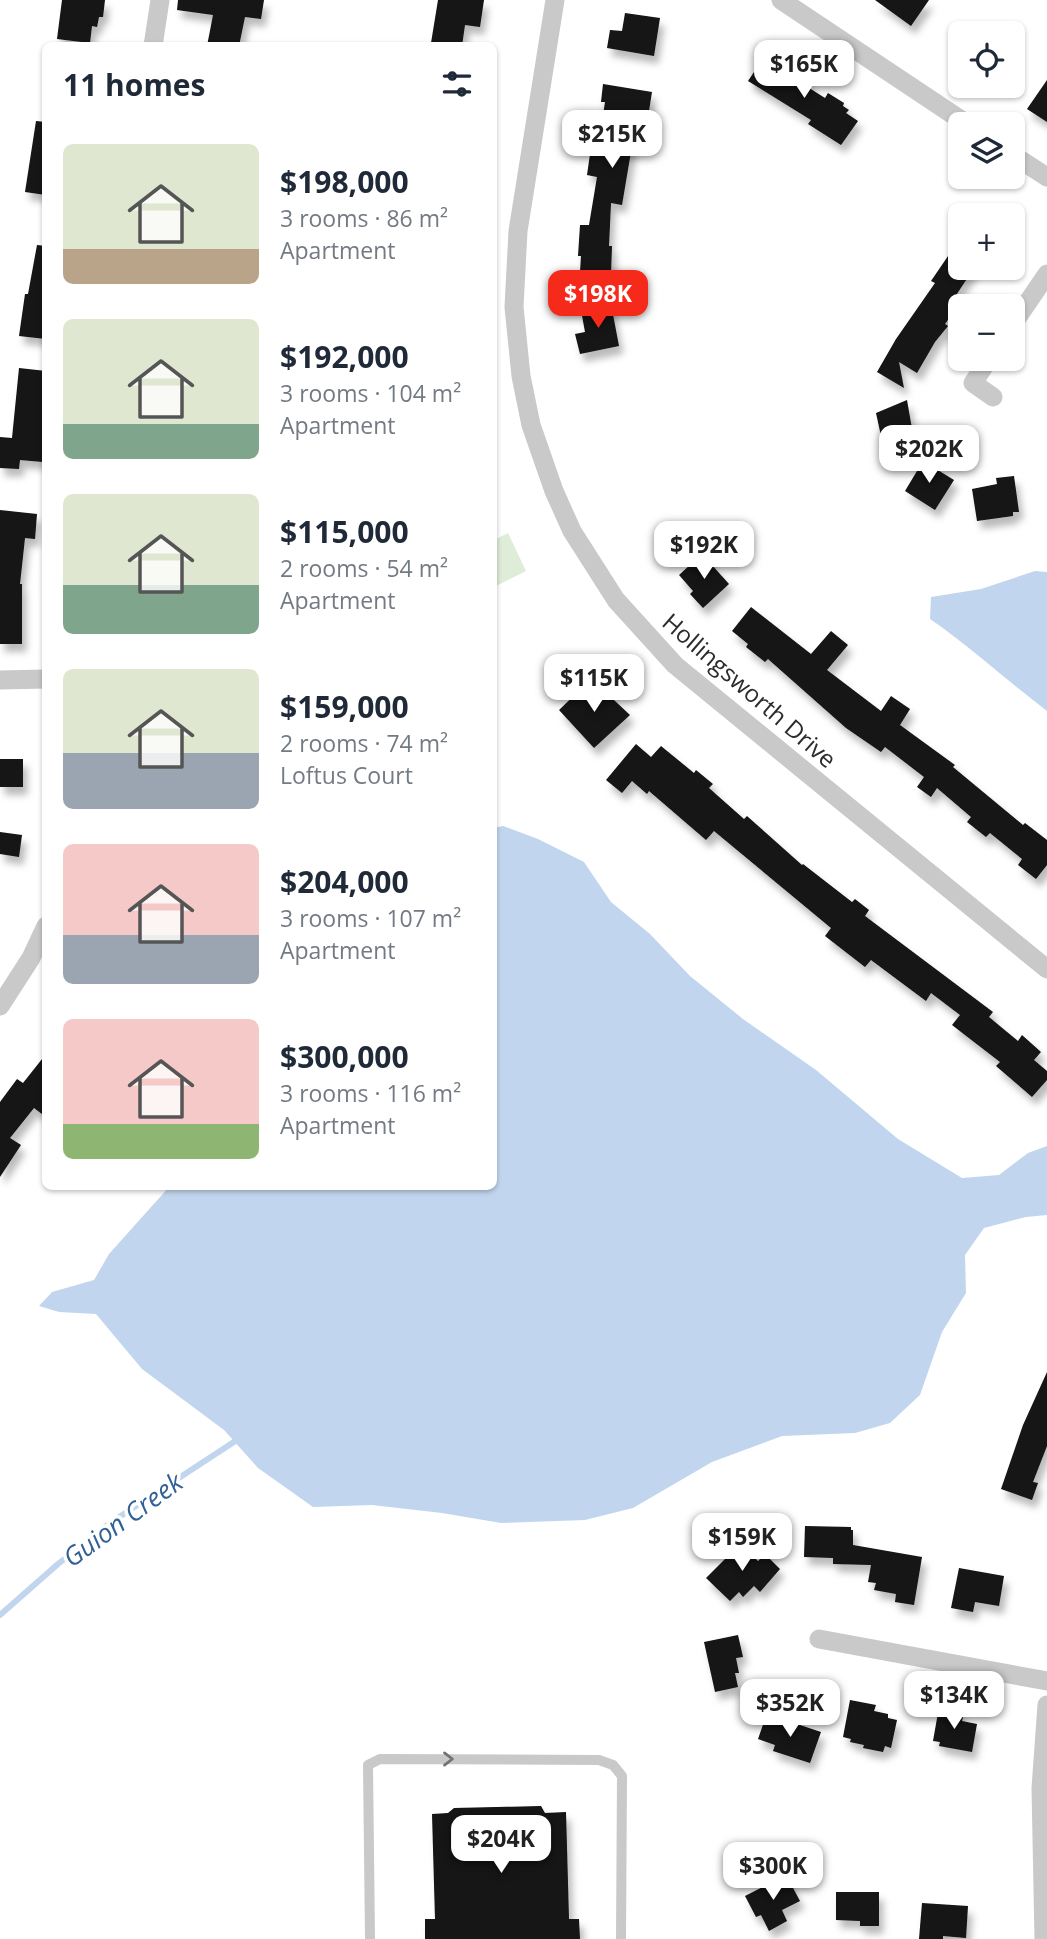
<!DOCTYPE html>
<html lang="en">
<head>
<meta charset="utf-8">
<style>
  body { margin:0; font-family:"Open Sans",sans-serif; background:#f2f2f3; color:#1f2937; height:100vh; display:flex; flex-direction:column; font-size:26px; white-space:nowrap }
  * { box-sizing:border-box; margin:0 }
  p { font-size:23px; color:#747a83 }
  .icon { flex:none; width:38px; height:38px; fill:none; stroke:currentColor; stroke-width:2; stroke-linecap:round; stroke-linejoin:round }
  .map { position:relative; flex:1; overflow:hidden }
  .sheet { position:absolute; left:42px; top:42px; width:455px; height:1148px; display:flex; flex-direction:column; background:#fff; border-radius:10px; box-shadow:0 2px 5px #0004 }
  .sheet>* { flex:none }
  .buttons { position:absolute; left:948px; top:21px; display:grid; gap:14px }
  .buttons a { display:grid; place-items:center; width:77px; height:77px; border-radius:10px; background:#fff; box-shadow:0 2px 5px #0004; font-size:35px }
  .price { position:absolute; translate:-50% -60px; padding:0 16px; border-radius:14px; background:#fff; color:#222; font-size:23px; line-height:46px; filter:drop-shadow(0 2px 4px #0008) }
  .price::after { content:''; position:absolute; left:50%; top:42px; width:21px; height:16px; margin-left:-10px; background:inherit; clip-path:polygon(0 0,100% 0,50% 100%) }
  .price.active { background:#f62a1b; color:#fff }
  ul { padding:0; list-style:none }
  li { display:flex; align-items:center; gap:21px; height:175px; padding:0 21px }
  li span { display:grid; place-items:center; flex:none; width:196px; height:140px; border-radius:10px; color:#555 }
  li>.icon { margin-inline-start:auto }
  span .icon { width:84px; height:84px; fill:#fffc; stroke-width:1 }
  li b { font-size:30px }
  h2 { display:flex; justify-content:space-between; align-items:center; height:84px; padding:0 21px; font-size:30px }
  .map>svg:first-child { display:block }
  .green { fill:#dfecd7 }
  .water { fill:#c1d6ee }
  .lines { fill:none; stroke-linecap:round; stroke-linejoin:round }
  .stream { stroke:#c1d6ee; stroke-width:6 }
  .building { fill:#131313; filter:url(#shadow) }
  .service { stroke:#c9c9c9; stroke-width:10 }
  .minor { stroke:#c9c9c9; stroke-width:19 }
  .oneway { stroke:#737373 }
  .labels { text-anchor:middle; stroke-width:7; stroke-linejoin:round; paint-order:stroke }
  .street-label { font-size:24px; fill:#2c2c2c; stroke:#fff }
  .water-label { font-size:26px; font-style:italic; fill:#336195; stroke:#fff }
</style>
</head>
<body>
<div class="map">
<svg width="1047" height="1939" viewBox="0 0 1047 1939">
  <defs>
    <filter id="shadow"><feDropShadow dx="4.5" dy="8" stdDeviation="3.5" flood-color="#0004"/></filter>
  </defs>
  <rect width="100%" height="100%" fill="#fff"/>
  <path class="green" d="M 508,533 L 526,571 L 494,587 L 494,540 Z"/>
  <path class="water" d="M 1035,571 L 1047,572 L 1047,711 C 1007,681 971,647 930,619 L 931,597 L 981,589 Z
    M 503,826 L 538,839 L 584,862 L 611,902 L 650,934 L 690,976 L 743,1019 L 816,1070 L 898,1139 L 962,1178 L 999,1175 L 1028,1153 L 1047,1146 L 1047,1215 L 1026,1217 L 984,1228 L 965,1255 L 966,1293 L 942,1332 L 920,1395 L 890,1423 L 855,1433 L 782,1436 L 712,1462 L 633,1508 L 585,1520 L 501,1523 L 442,1513 L 372,1505 L 313,1507 L 258,1468 L 224,1430 L 142,1369 L 96,1314 L 59,1312 L 39,1306 L 52,1292 L 94,1280 L 109,1254 L 169,1187 L 494,1186 L 494,828 Z"/>
  <g class="lines">
    <path class="stream" d="M 0,1615 L 58,1564 L 110,1523 L 240,1438"/>
  </g>
  <path class="building" d="M 62,0 L 105,0 L 103,17 L 99,17 L 97,27 L 92,26 L 90,43 L 57,39 Z
    M 178,0 L 264,0 L 261,19 L 245,17 L 239,46 L 207,46 L 213,15 L 177,10 Z
    M 438,0 L 484,0 L 480,27 L 465,25 L 462,46 L 431,43 Z
    M 875,0 L 929,0 L 911,26 Z
    M 625,13 L 660,18 L 654,56 L 607,48 L 610,30 L 622,31 Z
    M 766,54 L 790,69 L 787,74 L 825,98 L 828,93 L 844,103 L 843,106 L 849,110 L 846,113 L 858,121 L 841,145 L 808,124 L 811,120 L 748,81 Z
    M 1047,80 L 1047,122 L 1027,109 Z
    M 603,84 L 652,92 L 644,142 L 633,140 L 622,205 L 611,203 L 609,246 L 612,246 L 611,274 L 580,272 L 581,256 L 578,256 L 580,225 L 589,225 L 597,177 L 587,175 L 590,154 L 597,155 L 605,102 L 601,102 Z
    M 36,121 L 46,122 L 46,195 L 25,192 Z
    M 961,237 L 961,268 L 974,268 L 949,306 L 955,310 L 945,324 L 948,326 L 935,342 L 917,373 L 899,362 L 904,388 L 877,372 L 896,339 L 935,283 L 931,281 Z
    M 37,245 L 46,246 L 46,339 L 19,336 L 25,294 L 28,294 Z
    M 611,304 L 619,346 L 580,354 L 575,334 L 585,332 L 581,310 Z
    M 19,368 L 46,371 L 42,442 L 45,442 L 43,462 L 20,460 L 19,469 L 0,468 L 0,437 L 12,438 Z
    M 907,400 L 916,452 L 886,459 L 876,413 Z
    M 923,461 L 954,480 L 935,510 L 905,491 Z
    M 1014,476 L 1019,512 L 1013,512 L 1013,516 L 977,521 L 972,489 L 997,484 L 996,478 Z
    M 0,510 L 37,514 L 35,539 L 25,538 L 20,584 L 22,584 L 22,644 L 0,644 Z
    M 702,554 L 729,584 L 703,608 L 690,594 L 693,591 L 679,575 Z
    M 751,607 L 811,654 L 831,631 L 848,645 L 827,670 L 881,711 L 891,696 L 910,709 L 900,725 L 955,765 L 953,767 L 1023,825 L 1025,823 L 1047,840 L 1047,865 L 1036,879 L 1018,865 L 1022,859 L 990,833 L 986,837 L 967,822 L 971,817 L 937,788 L 931,797 L 917,787 L 924,777 L 885,747 L 881,752 L 846,728 L 768,659 L 765,662 L 746,647 L 748,644 L 732,631 Z
    M 588,682 L 597,690 L 600,687 L 630,715 L 594,748 L 559,710 Z
    M 636,744 L 651,757 L 661,746 L 694,773 L 696,770 L 713,784 L 709,788 L 744,819 L 747,816 L 802,865 L 803,864 L 852,902 L 855,899 L 869,910 L 865,916 L 993,1012 L 989,1017 L 1018,1041 L 1022,1035 L 1041,1052 L 1034,1060 L 1047,1071 L 1047,1080 L 1032,1097 L 996,1066 L 1000,1062 L 952,1025 L 960,1015 L 931,993 L 926,1001 L 871,960 L 865,967 L 825,936 L 831,928 L 714,831 L 706,840 L 649,791 L 647,794 L 632,781 L 622,793 L 606,780 Z
    M 0,759 L 23,759 L 23,787 L 0,787 Z
    M 0,832 L 22,835 L 19,857 L 0,854 Z
    M 46,1054 L 46,1117 L 34,1108 L 10,1138 L 21,1145 L 0,1177 L 0,1102 L 17,1079 L 23,1083 Z
    M 1047,1372 L 1047,1446 L 1033,1482 L 1038,1483 L 1032,1500 L 1001,1489 L 1023,1425 Z
    M 805,1526 L 851,1527 L 851,1530 L 853,1530 L 853,1545 L 922,1557 L 914,1605 L 895,1602 L 896,1594 L 874,1590 L 876,1583 L 868,1582 L 871,1565 L 833,1564 L 833,1558 L 804,1557 Z
    M 740,1544 L 758,1561 L 765,1554 L 780,1569 L 760,1592 L 754,1586 L 743,1597 L 739,1592 L 730,1601 L 706,1578 Z
    M 959,1568 L 1004,1576 L 999,1606 L 975,1602 L 973,1612 L 951,1608 Z
    M 738,1635 L 743,1657 L 736,1658 L 739,1673 L 735,1673 L 738,1687 L 715,1692 L 704,1642 Z
    M 850,1700 L 876,1705 L 874,1711 L 888,1714 L 888,1718 L 897,1720 L 891,1748 L 885,1746 L 883,1752 L 863,1748 L 864,1745 L 850,1742 L 851,1739 L 843,1737 Z
    M 939,1707 L 957,1710 L 956,1715 L 963,1717 L 962,1721 L 977,1724 L 972,1752 L 939,1746 L 940,1742 L 933,1741 Z
    M 766,1716 L 785,1722 L 785,1720 L 821,1732 L 810,1763 L 773,1751 L 775,1745 L 758,1739 Z
    M 541,1806 L 545,1813 L 566,1812 L 569,1919 L 579,1919 L 580,1939 L 425,1939 L 425,1919 L 435,1919 L 432,1814 L 448,1813 L 454,1808 Z
    M 786,1875 L 800,1901 L 782,1910 L 787,1921 L 769,1931 L 761,1915 L 756,1917 L 745,1896 Z
    M 836,1892 L 879,1892 L 879,1926 L 860,1926 L 860,1921 L 836,1920 Z
    M 922,1903 L 968,1906 L 966,1938 L 943,1936 L 943,1939 L 919,1939 Z"/>
  <g class="lines">
    <path class="service" d="M 370,1939 L 368,1765 L 380,1759 L 599,1760 L 613,1765 L 622,1776 L 621,1939"/>
    <path class="minor" d="M 555,0 L 518,231 L 514,307 L 521,376 L 531,425 L 554,491 L 572,531 L 616,600 L 675,665 L 1047,969
      M 781,0 L 967,124
      M 153,46 L 160,0
      M 1013,155 L 1047,177
      M 1013,324 L 1047,274
      M 989,359 L 973,383 L 993,397
      M 0,680 L 46,679
      M 0,1006 L 31,958 L 46,926
      M 819,1639 L 1047,1681
      M 1044,1939 L 1041,1788 L 1047,1705"/>
  </g>
  <defs><path id="oneway-chevron" d="M-2-3.5L2.5 0L-2 3.5" fill="none" stroke-width="1.6" stroke-linecap="round" stroke-linejoin="round" transform="scale(1.75)"/></defs>
  <use class="oneway" href="#oneway-chevron" transform="translate(448 1759)"/>
  <g class="labels">
    <g class="street-label">
      <text transform="translate(749 691) rotate(41)" y="8">Hollingsworth Drive</text>
    </g>
    <g class="water-label">
      <text transform="translate(123 1520) rotate(-36)" y="9">Guion Creek</text>
    </g>
  </g>
</svg>
<div class="buttons">
<a><svg class="icon" aria-label="locate" viewBox="0 0 24 24"><circle cx="12" cy="12" r="6"/><path d="M12 2v4M12 18v4M2 12h4M18 12h4"/></svg></a>
<a><svg class="icon" aria-label="layers" viewBox="0 0 24 24"><path d="M12 4l9 5-9 5-9-5zM3 14l9 5 9-5"/></svg></a>
<a>+</a>
<a>−</a>
</div>
<b class="price" style="left:804px;top:100px">$165K</b>
<b class="price" style="left:612px;top:170px">$215K</b>
<b class="price active" style="left:598px;top:330px">$198K</b>
<b class="price" style="left:929px;top:485px">$202K</b>
<b class="price" style="left:704px;top:581px">$192K</b>
<b class="price" style="left:594px;top:714px">$115K</b>
<b class="price" style="left:742px;top:1573px">$159K</b>
<b class="price" style="left:954px;top:1731px">$134K</b>
<b class="price" style="left:790px;top:1739px">$352K</b>
<b class="price" style="left:501px;top:1875px">$204K</b>
<b class="price" style="left:773px;top:1902px">$300K</b>
<section class="sheet">
<h2>11 homes<svg class="icon" aria-label="filters" viewBox="0 0 24 24"><path d="M4 7h16M4 17h16"/><circle cx="9" cy="7" r="2"/><circle cx="15" cy="17" r="2"/></svg></h2>
<ul>
<li><span style="background:linear-gradient(#dfe7d0 75%,#b9a48a 0)"><svg class="icon" aria-label="home" viewBox="0 0 24 24"><path d="M3 11l9-7 9 7M6 9v11h12V9"/></svg></span><div><b>$198,000</b><p>3 rooms · 86 m²</p><p>Apartment</p></div></li>
<li><span style="background:linear-gradient(#dfe7d0 75%,#7fa58c 0)"><svg class="icon" aria-label="home" viewBox="0 0 24 24"><path d="M3 11l9-7 9 7M6 9v11h12V9"/></svg></span><div><b>$192,000</b><p>3 rooms · 104 m²</p><p>Apartment</p></div></li>
<li><span style="background:linear-gradient(#dfe7d0 65%,#7fa58c 0)"><svg class="icon" aria-label="home" viewBox="0 0 24 24"><path d="M3 11l9-7 9 7M6 9v11h12V9"/></svg></span><div><b>$115,000</b><p>2 rooms · 54 m²</p><p>Apartment</p></div></li>
<li><span style="background:linear-gradient(#dfe7d0 60%,#9aa5b1 0)"><svg class="icon" aria-label="home" viewBox="0 0 24 24"><path d="M3 11l9-7 9 7M6 9v11h12V9"/></svg></span><div><b>$159,000</b><p>2 rooms · 74 m²</p><p>Loftus Court</p></div></li>
<li><span style="background:linear-gradient(#f6c9c9 65%,#9aa5b1 0)"><svg class="icon" aria-label="home" viewBox="0 0 24 24"><path d="M3 11l9-7 9 7M6 9v11h12V9"/></svg></span><div><b>$204,000</b><p>3 rooms · 107 m²</p><p>Apartment</p></div></li>
<li><span style="background:linear-gradient(#f6c9c9 75%,#8fb573 0)"><svg class="icon" aria-label="home" viewBox="0 0 24 24"><path d="M3 11l9-7 9 7M6 9v11h12V9"/></svg></span><div><b>$300,000</b><p>3 rooms · 116 m²</p><p>Apartment</p></div></li>
</ul>
</section>
</div>
</body>
</html>
